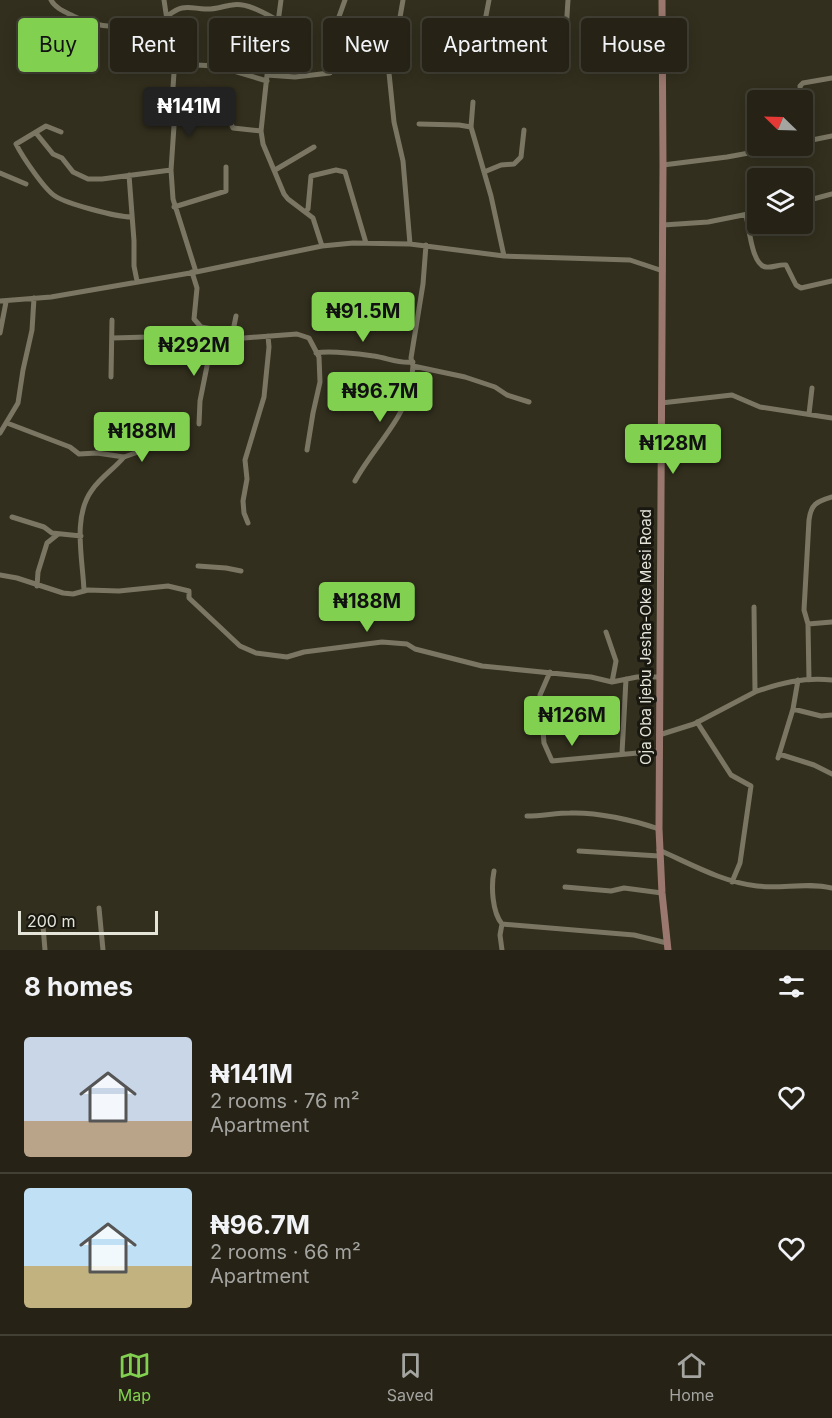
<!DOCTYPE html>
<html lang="en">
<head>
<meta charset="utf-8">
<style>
  body { margin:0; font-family:Inter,sans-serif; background:#322f23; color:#f1f3f6; height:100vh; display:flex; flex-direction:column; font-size:22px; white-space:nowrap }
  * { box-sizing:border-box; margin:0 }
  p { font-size:20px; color:#a4a4a1 }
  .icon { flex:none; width:33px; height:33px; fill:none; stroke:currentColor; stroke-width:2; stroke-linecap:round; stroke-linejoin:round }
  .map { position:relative; height:950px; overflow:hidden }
  .panel { display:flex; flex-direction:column; background:#262316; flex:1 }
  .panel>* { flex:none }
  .guide { position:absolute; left:18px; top:18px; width:796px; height:54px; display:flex; gap:12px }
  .needle { width:39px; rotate:293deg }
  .fabs { position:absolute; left:747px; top:90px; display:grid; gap:12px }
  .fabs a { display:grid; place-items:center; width:66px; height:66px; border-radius:6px; background:#262316; box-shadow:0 3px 15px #0003,0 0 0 2px #424035; font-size:30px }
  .scale { position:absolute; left:18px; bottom:15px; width:140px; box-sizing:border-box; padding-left:6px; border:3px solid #e5e4d9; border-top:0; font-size:16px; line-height:21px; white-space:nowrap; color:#e5e4d9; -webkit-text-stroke:4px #181710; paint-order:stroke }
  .price { position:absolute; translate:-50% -51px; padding:0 14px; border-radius:6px; background:#81d050; color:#111; font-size:20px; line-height:39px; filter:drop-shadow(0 2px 3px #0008) }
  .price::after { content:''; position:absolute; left:50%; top:36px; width:18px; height:14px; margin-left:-9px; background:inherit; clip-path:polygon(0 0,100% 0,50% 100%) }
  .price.on { background:#222; color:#fff }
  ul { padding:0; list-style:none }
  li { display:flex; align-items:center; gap:18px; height:150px; padding:0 24px }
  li+li { border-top:2px solid #424035 }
  li span { display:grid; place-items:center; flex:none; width:168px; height:120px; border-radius:6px; color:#555 }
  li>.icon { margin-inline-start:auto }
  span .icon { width:72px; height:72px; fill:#fffc; stroke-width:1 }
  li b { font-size:26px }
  h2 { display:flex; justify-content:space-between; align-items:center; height:72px; padding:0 24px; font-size:26px }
  .chip { padding:0 21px; border-radius:6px; background:#262316; box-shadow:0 3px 15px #0003,0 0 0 2px #424035; font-size:21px; line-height:54px }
  .chip.on { background:#81d050; color:#111 }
  .tab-bar { display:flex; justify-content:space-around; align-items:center; height:84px; border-top:2px solid #424035; background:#262316; font-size:16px; color:#a4a4a1 }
  .tab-bar a { display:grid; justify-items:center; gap:3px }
  .tab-bar .on { color:#81d050 }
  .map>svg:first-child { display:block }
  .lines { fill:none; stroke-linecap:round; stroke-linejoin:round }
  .minor { stroke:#7a7663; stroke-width:5 }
  .secondary { stroke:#9b786f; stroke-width:7 }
  .labels { text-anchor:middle; stroke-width:6; stroke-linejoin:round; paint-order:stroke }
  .street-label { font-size:15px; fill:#e5e4d9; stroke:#181710 }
</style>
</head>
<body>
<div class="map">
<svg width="832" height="950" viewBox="0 0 832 950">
  <rect width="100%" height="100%" fill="#322f1e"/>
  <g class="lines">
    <path class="minor" d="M 51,0 C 55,8 65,12 73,16 C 100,30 134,30 163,19 C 169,16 173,10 182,8 C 190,6 197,9 205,9 C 214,10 223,6 232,5 C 247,2 266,14 279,21
      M 164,0 L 170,40 L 175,52 L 175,58 L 172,102 L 174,126 L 171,170 L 173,199 L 196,272
      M 281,0 L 274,52 L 267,75 L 261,131 L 263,144 L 284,194 L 288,199 L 313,218 L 322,246
      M 403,0 L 399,23 L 388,63 L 394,122 L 403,161 L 410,244
      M 489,0 L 483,31 L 487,36 L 502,38
      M 336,25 L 345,0
      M 566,31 L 568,0
      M 604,55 L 628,57 L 661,46
      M 175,64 L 217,66 L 267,81
      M 267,75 L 295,77 L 330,73
      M 801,100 L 800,86 L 803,83 L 832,78
      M 473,102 L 471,127 L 491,196 L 504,256
      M 228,117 L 233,128 L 261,131
      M 419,124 L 459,125 L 471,127
      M 802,124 L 804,142
      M 61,132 L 46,126 L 16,144 C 22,156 44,189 55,196 C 67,204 117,217 131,217
      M 36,133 L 53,154 L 62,158 L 73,172 L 88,179 L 102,179 L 171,170
      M 802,142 L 832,136
      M 663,165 L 727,157 L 787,146
      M 275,170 L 314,147
      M 484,172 L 501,165 L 514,164 L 521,157 L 524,130
      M 0,173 L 26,184
      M 129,175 L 134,241 L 134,266 L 137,281
      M 802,202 L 832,194
      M 174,207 L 226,191 L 226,167
      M 306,211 L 308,209 L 311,176 L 336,170 L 345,172 L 366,243
      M 746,215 C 749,227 752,266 766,267 C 773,268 779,264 786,265 L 796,285 L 801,288 L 832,281
      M 663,225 L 708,222 L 758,212
      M 426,245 L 423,284 L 411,358 L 413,366 L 465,377 L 495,387 L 507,395 L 529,402
      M 192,272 L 197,288 L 194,319 L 201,327 L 224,331 L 244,338 L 297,334 L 309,338 L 319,357 L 320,382 L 313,413 L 307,450
      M 0,301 L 51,297 L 196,272 L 322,246 L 353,243 L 410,244 L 504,256 L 630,260 L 663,271
      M 236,316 L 234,326 L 239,336
      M 0,333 L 6,302
      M 112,338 L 148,337
      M 316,353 C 331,350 359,354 374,356 C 388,358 399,364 413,362
      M 111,377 L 112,320
      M 661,403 L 732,395 L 760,407 L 832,418
      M 809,414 L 812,388
      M 108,416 L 128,421 L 151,421
      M 7,423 L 70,447 L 79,454 L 97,453 L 124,457 L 152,447
      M 199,424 L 200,401 L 212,341 L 210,330
      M 0,433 L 18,403 L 23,370 L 32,330 L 34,298
      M 355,481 C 371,451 402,421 410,389 C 412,381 412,373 413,366
      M 12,517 L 44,527 L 52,533 L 81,536
      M 248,523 L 244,513 L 243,501 L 247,479 L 245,460 L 264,397 L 269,347 L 268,336
      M 198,566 L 226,568 L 241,571
      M 0,575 L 17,578 L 63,593 L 73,594 L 88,590 L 119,591 L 168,586 L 189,591 L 189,598 L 240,646 L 256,653 L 287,657 L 304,652 L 382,642 L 407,644 L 415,649 L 482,666 L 591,677 L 612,682 L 637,677 L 660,677
      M 37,586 L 38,572 L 47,543 L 57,535
      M 84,591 C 83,560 72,517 92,490 C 101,477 114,469 124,457
      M 808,624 L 832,622
      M 606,632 L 616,661 L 612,682
      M 550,672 L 540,695 L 544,743 L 552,761 L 659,751
      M 809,680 L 808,624 L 804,610 L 809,520 C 811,504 816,502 832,497
      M 755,692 C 780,683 804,677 832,680
      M 793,709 L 821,716 L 832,715
      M 697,722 L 731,775 L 751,786 L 740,863 L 732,882
      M 659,735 L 694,724 L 755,692 L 754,607
      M 622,753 L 626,679
      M 779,754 L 814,765 L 832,774
      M 778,758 L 793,709 L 798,680
      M 527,816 C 542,816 556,813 570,813 C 597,812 633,820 659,829
      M 659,850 C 691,864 722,882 757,886 C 781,889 808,882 832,888
      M 579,851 L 659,856
      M 494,871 C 491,886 492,912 502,924 L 634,935 L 667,943
      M 565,887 L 611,891 L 624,888 L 662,893
      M 99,908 L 103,950
      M 43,926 L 45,950
      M 502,950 L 500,935 L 502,924"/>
    <path class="secondary" d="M 662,0 L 663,165 L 659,829 L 662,893 L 668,950"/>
  </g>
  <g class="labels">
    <g class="street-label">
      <text transform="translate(646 637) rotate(-90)" y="5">Oja Oba Ijebu Jesha-Oke Mesi Road</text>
    </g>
  </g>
</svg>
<div class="fabs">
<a><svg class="needle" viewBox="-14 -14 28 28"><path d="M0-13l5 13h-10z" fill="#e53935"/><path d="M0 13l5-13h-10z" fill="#a4a4a1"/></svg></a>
<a><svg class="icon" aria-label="layers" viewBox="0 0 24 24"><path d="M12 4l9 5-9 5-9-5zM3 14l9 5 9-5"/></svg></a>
</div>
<div class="scale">200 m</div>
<b class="price on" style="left:189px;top:138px">₦141M</b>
<b class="price" style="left:363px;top:343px">₦91.5M</b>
<b class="price" style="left:194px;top:377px">₦292M</b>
<b class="price" style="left:380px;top:423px">₦96.7M</b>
<b class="price" style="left:142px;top:463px">₦188M</b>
<b class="price" style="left:673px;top:475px">₦128M</b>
<b class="price" style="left:367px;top:633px">₦188M</b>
<b class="price" style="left:572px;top:747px">₦126M</b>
<div class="guide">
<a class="chip on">Buy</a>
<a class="chip">Rent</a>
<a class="chip">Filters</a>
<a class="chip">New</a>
<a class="chip">Apartment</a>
<a class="chip">House</a>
</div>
</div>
<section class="panel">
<h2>8 homes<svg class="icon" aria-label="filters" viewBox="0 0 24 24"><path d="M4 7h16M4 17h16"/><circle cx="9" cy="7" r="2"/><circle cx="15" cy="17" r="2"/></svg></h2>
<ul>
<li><span style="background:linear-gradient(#c9d6e8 70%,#b9a48a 0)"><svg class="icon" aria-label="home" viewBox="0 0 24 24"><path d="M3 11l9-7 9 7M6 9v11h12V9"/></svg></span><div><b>₦141M</b><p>2 rooms · 76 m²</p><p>Apartment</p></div><svg class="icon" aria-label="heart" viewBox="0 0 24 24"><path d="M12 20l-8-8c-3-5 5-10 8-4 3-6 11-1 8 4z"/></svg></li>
<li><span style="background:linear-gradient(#bfe0f5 65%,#c2b280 0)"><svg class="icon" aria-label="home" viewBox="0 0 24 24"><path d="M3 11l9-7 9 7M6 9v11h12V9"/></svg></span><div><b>₦96.7M</b><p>2 rooms · 66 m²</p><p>Apartment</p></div><svg class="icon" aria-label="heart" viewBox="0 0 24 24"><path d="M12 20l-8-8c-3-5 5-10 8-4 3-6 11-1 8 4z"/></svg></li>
</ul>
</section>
<nav class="tab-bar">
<a class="on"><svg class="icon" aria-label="map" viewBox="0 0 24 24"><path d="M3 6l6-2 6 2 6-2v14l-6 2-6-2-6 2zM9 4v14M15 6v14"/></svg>Map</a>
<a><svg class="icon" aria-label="saved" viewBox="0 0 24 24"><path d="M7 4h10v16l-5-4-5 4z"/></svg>Saved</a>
<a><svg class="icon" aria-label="home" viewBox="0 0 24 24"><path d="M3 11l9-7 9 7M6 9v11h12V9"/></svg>Home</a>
</nav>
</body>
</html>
